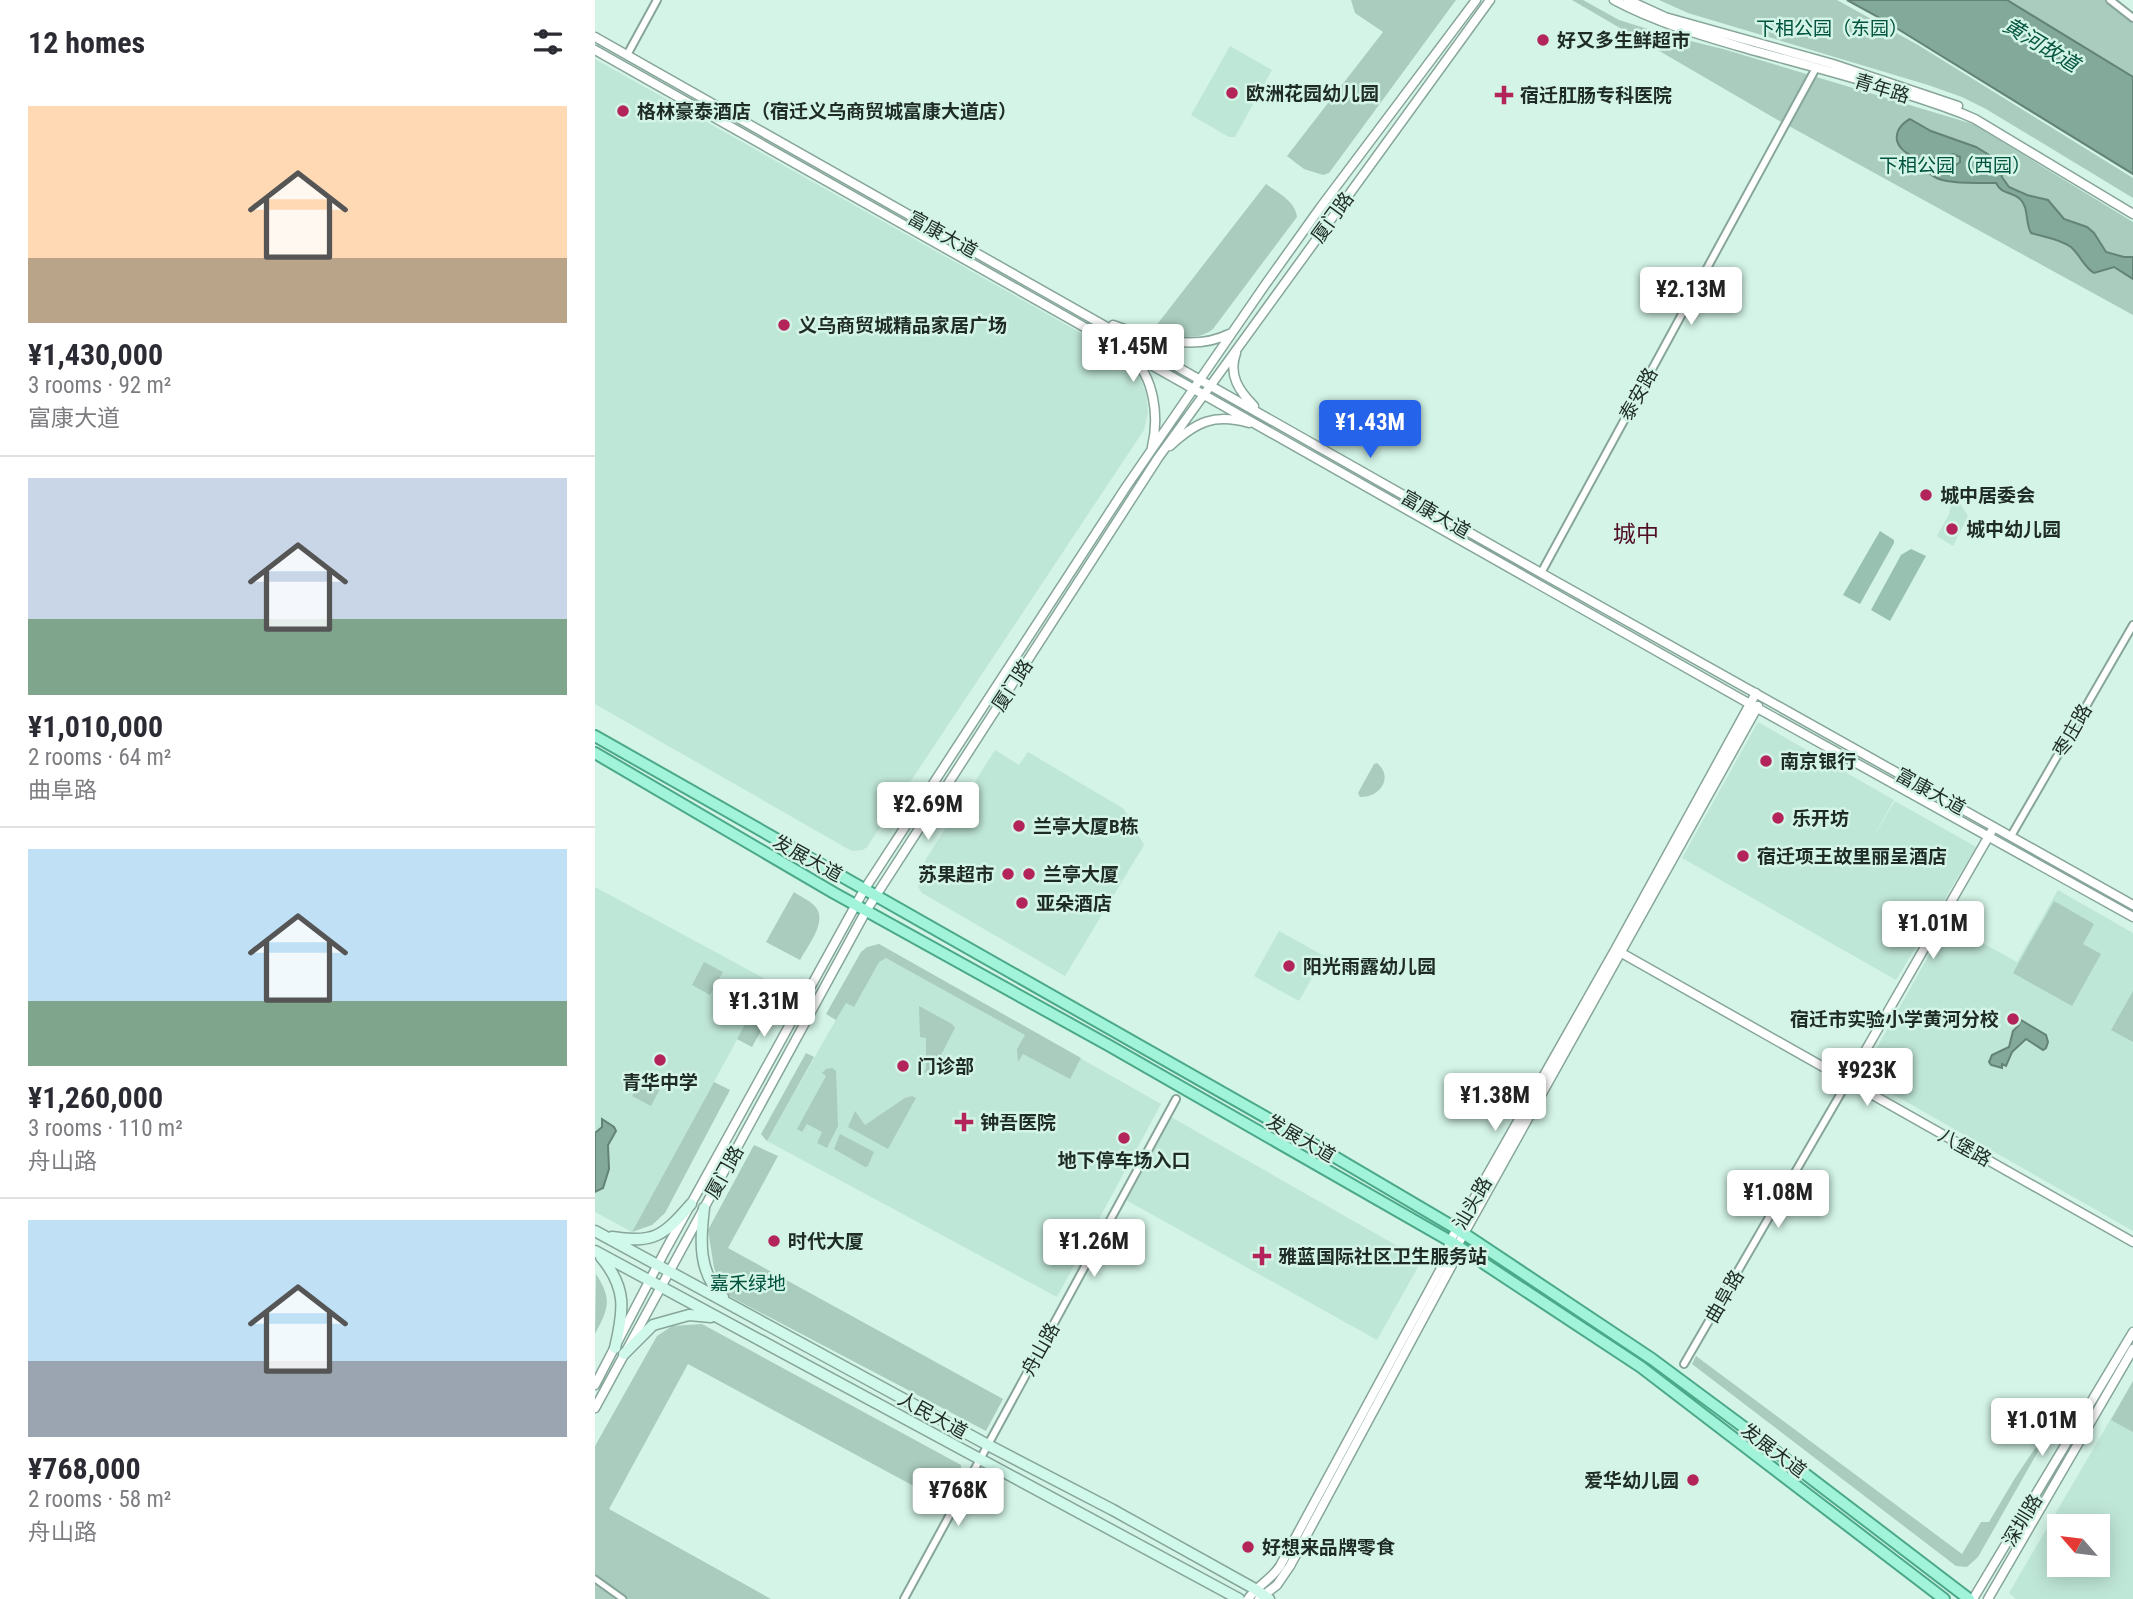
<!DOCTYPE html>
<html lang="en">
<head>
<meta charset="utf-8">
<style>
  body { margin:0; font-family:"Roboto Condensed","Noto Sans SC",sans-serif; background:#f7f7f7; color:#2b2b33; height:100vh; display:flex; flex-direction:column; font-size:26px; white-space:nowrap }
  * { box-sizing:border-box; margin:0 }
  p { font-size:23px; color:#7c7c81 }
  .icon { flex:none; width:38px; height:38px; fill:none; stroke:currentColor; stroke-width:2; stroke-linecap:round; stroke-linejoin:round }
  .map { position:relative; flex:1; overflow:hidden }
  .panel { display:flex; flex-direction:column; background:#fff; width:595px }
  .panel>* { flex:none }
  .needle { width:46px; rotate:298deg }
  .tools { position:absolute; left:1452px; top:1514px; display:grid; gap:14px }
  .tools a { display:grid; place-items:center; width:63px; height:63px; border-radius:0px; background:#fff; box-shadow:0 4px 18px #0003; font-size:35px }
  .price { position:absolute; translate:-50% -60px; padding:0 16px; border-radius:7px; background:#fff; color:#222; font-size:23px; line-height:46px; filter:drop-shadow(0 2px 4px #0008) }
  .price::after { content:''; position:absolute; left:50%; top:42px; width:21px; height:16px; margin-left:-10px; background:inherit; clip-path:polygon(0 0,100% 0,50% 100%) }
  .price.on { background:#2563eb; color:#fff }
  ul { padding:0; list-style:none }
  li { display:grid; align-content:center; gap:14px; height:371px; padding:0 28px }
  li+li { border-top:2px solid #e1e1e2 }
  li span { display:grid; place-items:center; height:217px; border-radius:0px; color:#555 }
  li>.icon { margin-inline-start:auto }
  span .icon { width:126px; height:126px; fill:#fffc; stroke-width:1 }
  li b { font-size:30px }
  h2 { display:flex; justify-content:space-between; align-items:center; height:84px; padding:0 28px; font-size:30px }
  main { display:flex; flex:1; min-height:0 }
  .map>svg:first-child { display:block }
  .built { fill:#bfe7d7; fill-rule:evenodd }
  .green { fill:#a9ccbe }
  .forest { fill:#99c1b1 }
  .water { fill:#82a99a; stroke:#648377; stroke-width:2; fill-rule:evenodd }
  .lines { fill:none; stroke-linecap:round; stroke-linejoin:round }
  .pedestrian-casing { stroke:#87a699; stroke-width:9 }
  .minor-casing { stroke:#87a699; stroke-width:10 }
  .tertiary-casing { stroke:#87a699; stroke-width:11 }
  .secondary-casing { stroke:#87a699; stroke-width:13 }
  .primary-casing { stroke:#4ba889; stroke-width:14 }
  .pedestrian { stroke:#fff; stroke-width:5 }
  .minor { stroke:#fff; stroke-width:6 }
  .tertiary { stroke:#fff; stroke-width:8 }
  .secondary { stroke:#d0f9ec; stroke-width:10 }
  .primary { stroke:#a1f4d9; stroke-width:10 }
  .poi-dot { fill:#b2245a; stroke:#d3f4e6; stroke-width:2.5 }
  .labels { text-anchor:middle; stroke-width:5; stroke-linejoin:round; paint-order:stroke }
  .park-label { font-size:19px; fill:#01523e; stroke:#d3f4e6 }
  .poi-label { font-size:19px; font-weight:bold; fill:#1f2b26; stroke:#d3f4e6; text-anchor:start }
  .street-label { font-size:19px; fill:#1f2b26; stroke:#d3f4e6 }
  .water-label { font-size:21px; font-style:italic; fill:#075641; stroke:#d3f4e6 }
  .quarter-label { font-size:23px; fill:#510d26; stroke:#d3f4e6 }
</style>
</head>
<body>
<main>
<section class="panel">
<h2>12 homes<svg class="icon" aria-label="filters" viewBox="0 0 24 24"><path d="M4 7h16M4 17h16"/><circle cx="9" cy="7" r="2"/><circle cx="15" cy="17" r="2"/></svg></h2>
<ul>
<li><span style="background:linear-gradient(#ffd9b3 70%,#b9a48a 0)"><svg class="icon" aria-label="home" viewBox="0 0 24 24"><path d="M3 11l9-7 9 7M6 9v11h12V9"/></svg></span><div><b>¥1,430,000</b><p>3 rooms · 92 m²</p><p>富康大道</p></div></li>
<li><span style="background:linear-gradient(#c9d6e8 65%,#7fa58c 0)"><svg class="icon" aria-label="home" viewBox="0 0 24 24"><path d="M3 11l9-7 9 7M6 9v11h12V9"/></svg></span><div><b>¥1,010,000</b><p>2 rooms · 64 m²</p><p>曲阜路</p></div></li>
<li><span style="background:linear-gradient(#bfe0f5 70%,#7fa58c 0)"><svg class="icon" aria-label="home" viewBox="0 0 24 24"><path d="M3 11l9-7 9 7M6 9v11h12V9"/></svg></span><div><b>¥1,260,000</b><p>3 rooms · 110 m²</p><p>舟山路</p></div></li>
<li><span style="background:linear-gradient(#bfe0f5 65%,#9aa5b1 0)"><svg class="icon" aria-label="home" viewBox="0 0 24 24"><path d="M3 11l9-7 9 7M6 9v11h12V9"/></svg></span><div><b>¥768,000</b><p>2 rooms · 58 m²</p><p>舟山路</p></div></li>
</ul>
</section>
<div class="map">
<svg width="1538" height="1599" viewBox="0 0 1538 1599">
  <rect width="100%" height="100%" fill="#d3f4e6"/>
  <path class="built" d="M 635,46 L 677,70 L 640,137 L 634,137 L 596,115 Z
    M 0,59 L 532,359 L 544,374 L 551,393 L 553,412 L 549,430 L 272,847 L 268,850 L 258,851 L 253,849 L 0,704 Z
    M 1361,497 L 1373,516 L 1358,546 L 1342,536 L 1354,514 L 1357,500 Z
    M 1163,722 L 1299,800 L 1276,841 L 1300,801 L 1381,847 L 1301,980 L 1087,858 Z
    M 400,750 L 424,765 L 433,752 L 529,809 L 549,845 L 470,976 L 327,893 L 323,887 L 323,877 L 331,859 Z
    M 0,887 L 174,981 L 37,1232 L 0,1212 Z
    M 1463,890 L 1538,933 L 1538,1231 L 1266,1076 L 1352,923 L 1422,962 Z
    M 684,931 L 729,956 L 704,1001 L 659,976 Z
    M 284,944 L 566,1104 L 462,1297 L 172,1141 Z
    M 576,1117 L 827,1260 L 782,1340 L 531,1200 Z
    M 1538,1381 L 1538,1599 L 1421,1599 L 1414,1593 ZM 1465,1526 L 1503,1526 L 1503,1564 L 1465,1564 Z"/>
  <path class="green" d="M 756,0 L 861,0 L 734,173 L 728,175 L 709,169 L 692,156 L 788,32 L 760,13 Z
    M 977,0 L 988,0 L 1024,20 L 1075,36 L 1128,49 L 1378,124 L 1538,222 L 1538,315 L 1181,119 Z
    M 1064,0 L 1242,0 L 1323,45 L 1538,178 L 1538,198 L 1391,109 L 1367,97 L 1333,85 L 1093,13 Z
    M 1412,0 L 1510,0 L 1538,22 L 1538,77 Z
    M 671,184 C 682,192 701,202 702,217 L 618,329 C 601,343 577,335 557,331 Z
    M 782,763 C 799,777 785,798 765,797 L 763,793 L 779,764 Z
    M 199,892 C 206,897 218,902 222,909 C 231,924 212,947 205,960 L 171,942 Z
    M 1459,901 L 1499,924 L 1488,944 L 1506,954 L 1477,1006 L 1418,973 Z
    M 284,944 L 486,1058 L 475,1079 L 428,1054 L 423,1062 L 422,1049 L 430,1035 L 291,958 L 284,962 L 259,1007 L 251,1003 L 241,1020 L 231,1014 L 266,952 L 272,947 Z
    M 109,962 L 128,972 L 115,995 L 97,985 Z
    M 174,981 L 189,989 L 157,1047 L 142,1039 Z
    M 1538,991 L 1538,1042 L 1516,1030 Z
    M 324,1006 L 357,1024 L 360,1028 L 335,1076 L 329,1072 L 331,1069 L 331,1038 L 325,1037 Z
    M 211,1053 L 219,1057 L 172,1141 L 166,1134 Z
    M 231,1069 L 237,1068 L 241,1071 L 243,1126 L 232,1148 L 222,1143 L 227,1132 L 212,1124 L 207,1132 L 202,1129 L 231,1076 L 227,1073 Z
    M 50,1073 L 68,1083 L 56,1106 L 37,1096 Z
    M 119,1082 L 135,1090 L 70,1213 L 57,1225 L 37,1232 Z
    M 317,1096 L 321,1098 L 293,1149 L 253,1127 L 260,1111 L 270,1125 L 310,1098 Z
    M 245,1134 L 279,1152 L 273,1166 L 270,1167 L 239,1149 Z
    M 159,1145 L 183,1156 L 133,1248 L 408,1399 L 391,1431 L 134,1296 L 125,1282 L 119,1268 L 113,1230 Z
    M 1,1274 C 18,1300 13,1309 0,1334 Z
    M 107,1324 L 366,1465 L 366,1479 L 352,1504 L 93,1364 L 14,1509 L 176,1599 L 0,1599 L 0,1446 L 62,1336 L 77,1326 Z
    M 1101,1356 L 1367,1554 L 1386,1522 L 1394,1522 L 1420,1478 L 1449,1435 L 1453,1434 L 1383,1557 L 1372,1567 L 1361,1566 L 1097,1364 Z
    M 1538,1381 L 1538,1432 L 1516,1420 Z"/>
  <path class="forest" d="M 1285,531 L 1299,540 L 1299,543 L 1265,604 L 1248,595 Z
    M 1316,549 L 1331,556 L 1295,621 L 1276,610 L 1306,555 Z"/>
  <path class="water" d="M 1252,0 L 1412,0 L 1538,77 L 1538,174 L 1285,18 Z
    M 1315,119 L 1336,131 L 1381,147 L 1404,161 L 1407,177 L 1414,187 L 1432,195 L 1453,200 L 1469,219 L 1492,227 L 1499,233 L 1511,252 L 1529,257 L 1538,257 L 1538,279 L 1519,267 L 1499,273 C 1489,267 1485,255 1476,247 C 1465,239 1449,237 1436,233 C 1430,223 1434,207 1425,199 C 1416,191 1407,195 1401,183 C 1382,182 1334,188 1331,165 C 1319,157 1296,149 1303,131 C 1306,125 1309,122 1315,119 ZM 1358,154 L 1365,157 L 1365,162 C 1358,169 1349,166 1344,175 L 1337,173 L 1335,167 L 1338,159 L 1341,157 L 1349,158 Z
    M 1426,1020 L 1451,1035 L 1453,1042 L 1451,1048 L 1448,1050 L 1431,1039 L 1417,1052 L 1411,1066 L 1407,1064 L 1407,1068 L 1396,1065 L 1394,1062 L 1397,1055 L 1414,1047 L 1418,1031 L 1423,1026 Z
    M 7,1119 L 19,1127 L 21,1131 L 13,1145 L 14,1169 L 8,1188 L 0,1192 L 0,1133 L 7,1127 Z"/>
  <g class="lines">
    <defs>
      <path id="pedestrian" d="M 0,1579 L 28,1599"/>
      <path id="minor" d="M 1515,0 L 1538,18
        M 32,55 L 62,0
        M 946,573 L 1221,68
        M 1416,836 L 1538,625
        M 1089,1364 L 1253,1081
        M 309,1599 L 581,1099"/>
      <path id="tertiary" d="M 1019,0 C 1064,24 1112,37 1160,51 C 1229,70 1299,88 1366,113 L 1380,119 L 1538,214
        M 1033,0 L 1070,17 L 1238,64 L 1363,106
        M 0,37 L 946,573 L 1538,905
        M 0,50 L 1155,704 L 1538,917
        M 518,325 C 555,338 598,352 634,334
        M 641,353 C 633,375 644,391 659,406
        M 535,356 C 560,376 564,418 557,447
        M 575,446 C 601,422 619,413 654,423
        M 1023,951 L 1538,1242
        M 1253,1081 L 1399,827
        M 0,1385 L 70,1251 L 269,890 L 531,487 L 670,285 L 725,208 L 881,0
        M 0,1408 L 271,911 L 563,458 L 895,0
        M 653,1599 C 663,1585 677,1579 685,1566 L 850,1261 L 855,1241 L 1020,950 L 1161,693
        M 664,1599 L 682,1585 L 695,1566 L 857,1265 L 862,1246 L 1163,706
        M 1378,1599 L 1538,1332
        M 1393,1599 L 1538,1349"/>
      <path id="secondary" d="M 109,1208 C 105,1240 103,1273 128,1297
        M 0,1231 L 393,1445 L 518,1510 L 660,1589 L 674,1599
        M 17,1237 C 60,1244 69,1235 96,1204
        M 0,1251 L 644,1599
        M 6,1257 C 32,1288 29,1310 20,1348
        M 29,1354 L 58,1325 L 94,1315 L 116,1317"/>
      <path id="primary" d="M 0,736 L 723,1147 L 862,1229 L 1057,1359 L 1150,1428 L 1374,1599
        M 0,753 L 239,893 L 513,1045 L 855,1241 L 1046,1367 L 1349,1599"/>
    </defs>
    <use href="#pedestrian" class="pedestrian-casing"/>
    <use href="#minor" class="minor-casing"/>
    <use href="#tertiary" class="tertiary-casing"/>
    <use href="#secondary" class="secondary-casing"/>
    <use href="#primary" class="primary-casing"/>
    <use href="#pedestrian" class="pedestrian"/>
    <use href="#minor" class="minor"/>
    <use href="#tertiary" class="tertiary"/>
    <use href="#secondary" class="secondary"/>
    <use href="#primary" class="primary"/>
  </g>
  <g class="poi-dot">
    <circle cx="948" cy="40" r="7"/>
    <circle cx="637" cy="93" r="7"/>
    <path d="M905.5 84.5h7v7h7v7h-7v7h-7v-7h-7v-7h7z"/>
    <circle cx="28" cy="111" r="7"/>
    <circle cx="189" cy="325" r="7"/>
    <circle cx="1331" cy="495" r="7"/>
    <circle cx="1357" cy="529" r="7"/>
    <circle cx="1171" cy="761" r="7"/>
    <circle cx="1183" cy="818" r="7"/>
    <circle cx="424" cy="826" r="7"/>
    <circle cx="1148" cy="856" r="7"/>
    <circle cx="413" cy="874" r="7"/>
    <circle cx="434" cy="874" r="7"/>
    <circle cx="427" cy="903" r="7"/>
    <circle cx="694" cy="966" r="7"/>
    <circle cx="1418" cy="1019" r="7"/>
    <circle cx="65" cy="1060" r="7"/>
    <circle cx="308" cy="1066" r="7"/>
    <path d="M365.5 1111.5h7v7h7v7h-7v7h-7v-7h-7v-7h7z"/>
    <circle cx="529" cy="1138" r="7"/>
    <circle cx="179" cy="1241" r="7"/>
    <path d="M663.5 1245.5h7v7h7v7h-7v7h-7v-7h-7v-7h7z"/>
    <circle cx="1098" cy="1480" r="7"/>
    <circle cx="653" cy="1547" r="7"/>
  </g>
  <g class="labels">
    <g class="park-label">
      <text x="1237" y="35">下相公园（东园）</text>
      <text x="1360" y="172">下相公园（西园）</text>
      <text x="153" y="1290">嘉禾绿地</text>
    </g>
    <g class="poi-label">
      <text x="962" y="47">好又多生鲜超市</text>
      <text x="651" y="100">欧洲花园幼儿园</text>
      <text x="925" y="102">宿迁肛肠专科医院</text>
      <text x="42" y="118">格林豪泰酒店（宿迁义乌商贸城富康大道店）</text>
      <text x="203" y="332">义乌商贸城精品家居广场</text>
      <text x="1345" y="502">城中居委会</text>
      <text x="1371" y="536">城中幼儿园</text>
      <text x="1185" y="768">南京银行</text>
      <text x="1197" y="825">乐开坊</text>
      <text x="438" y="833">兰亭大厦B栋</text>
      <text x="1162" y="863">宿迁项王故里丽呈酒店</text>
      <text x="399" y="881" text-anchor="end">苏果超市</text>
      <text x="448" y="881">兰亭大厦</text>
      <text x="441" y="910">亚朵酒店</text>
      <text x="708" y="973">阳光雨露幼儿园</text>
      <text x="1404" y="1026" text-anchor="end">宿迁市实验小学黄河分校</text>
      <text x="322" y="1073">门诊部</text>
      <text x="65" y="1089" text-anchor="middle">青华中学</text>
      <text x="385" y="1129">钟吾医院</text>
      <text x="529" y="1167" text-anchor="middle">地下停车场入口</text>
      <text x="193" y="1248">时代大厦</text>
      <text x="683" y="1263">雅蓝国际社区卫生服务站</text>
      <text x="1084" y="1487" text-anchor="end">爱华幼儿园</text>
      <text x="667" y="1554">好想来品牌零食</text>
    </g>
    <g class="street-label">
      <text transform="translate(1287 88) rotate(17)" y="7">青年路</text>
      <text transform="translate(737 217) rotate(-54)" y="7">厦门路</text>
      <text transform="translate(348 234) rotate(29)" y="7">富康大道</text>
      <text transform="translate(1043 394) rotate(-61)" y="7">泰安路</text>
      <text transform="translate(841 514) rotate(30)" y="7">富康大道</text>
      <text transform="translate(417 685) rotate(-57)" y="7">厦门路</text>
      <text transform="translate(1477 730) rotate(-60)" y="7">枣庄路</text>
      <text transform="translate(1336 791) rotate(29)" y="7">富康大道</text>
      <text transform="translate(213 858) rotate(29)" y="7">发展大道</text>
      <text transform="translate(706 1138) rotate(30)" y="7">发展大道</text>
      <text transform="translate(1370 1147) rotate(29)" y="7">八堡路</text>
      <text transform="translate(129 1172) rotate(-61)" y="7">厦门路</text>
      <text transform="translate(877 1203) rotate(-60)" y="7">汕头路</text>
      <text transform="translate(1129 1296) rotate(-60)" y="7">曲阜路</text>
      <text transform="translate(445 1349) rotate(-61)" y="7">舟山路</text>
      <text transform="translate(338 1415) rotate(29)" y="7">人民大道</text>
      <text transform="translate(1179 1450) rotate(37)" y="7">发展大道</text>
      <text transform="translate(1427 1520) rotate(-59)" y="7">深圳路</text>
    </g>
    <g class="water-label">
      <text transform="translate(1446 45) rotate(31)" y="7">黄河故道</text>
    </g>
    <g class="quarter-label">
      <text x="1041" y="542">城中</text>
    </g>
  </g>
</svg>
<div class="tools">
<a><svg class="needle" viewBox="-14 -14 28 28"><path d="M0-13l5 13h-10z" fill="#e53935"/><path d="M0 13l5-13h-10z" fill="#7c7c81"/></svg></a>
</div>
<b class="price" style="left:1096px;top:327px">¥2.13M</b>
<b class="price" style="left:538px;top:384px">¥1.45M</b>
<b class="price on" style="left:775px;top:460px">¥1.43M</b>
<b class="price" style="left:333px;top:842px">¥2.69M</b>
<b class="price" style="left:1338px;top:961px">¥1.01M</b>
<b class="price" style="left:169px;top:1039px">¥1.31M</b>
<b class="price" style="left:1272px;top:1108px">¥923K</b>
<b class="price" style="left:900px;top:1133px">¥1.38M</b>
<b class="price" style="left:1183px;top:1230px">¥1.08M</b>
<b class="price" style="left:499px;top:1279px">¥1.26M</b>
<b class="price" style="left:1447px;top:1458px">¥1.01M</b>
<b class="price" style="left:363px;top:1528px">¥768K</b>
</div>
</main>
</body>
</html>
